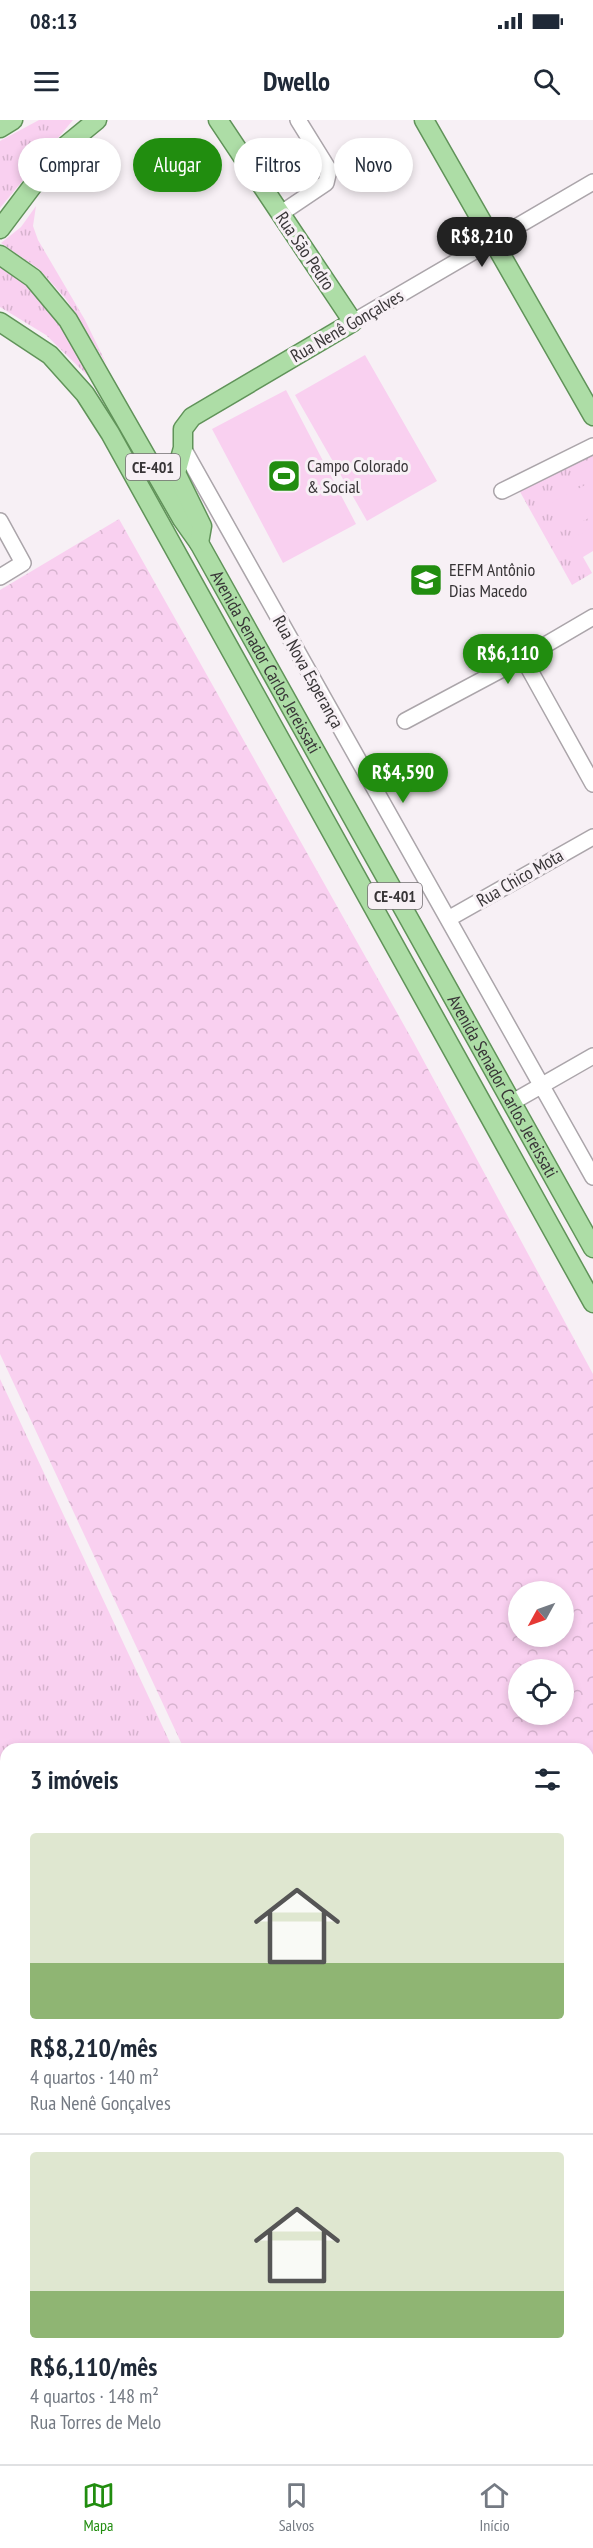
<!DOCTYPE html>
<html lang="pt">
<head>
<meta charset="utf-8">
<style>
  body { margin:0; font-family:"PT Sans Narrow",sans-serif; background:#f6f6f7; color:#1f2937; height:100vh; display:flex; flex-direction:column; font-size:22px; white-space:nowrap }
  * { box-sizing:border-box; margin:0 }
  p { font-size:20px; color:#747a83 }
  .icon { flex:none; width:33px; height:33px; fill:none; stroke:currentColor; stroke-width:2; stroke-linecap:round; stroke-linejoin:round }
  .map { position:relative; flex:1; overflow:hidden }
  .details { position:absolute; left:0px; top:1623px; width:594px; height:722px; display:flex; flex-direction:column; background:#fff; border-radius:18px 18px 0 0; box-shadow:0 3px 9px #0003 }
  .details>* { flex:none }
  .guide { position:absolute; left:18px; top:18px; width:558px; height:54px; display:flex; gap:12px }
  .needle { width:39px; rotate:230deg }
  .controls { position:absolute; left:508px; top:1461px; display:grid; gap:12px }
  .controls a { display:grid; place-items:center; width:66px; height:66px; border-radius:50%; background:#fff; box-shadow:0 3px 9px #0003; font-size:30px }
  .price { position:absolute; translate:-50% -51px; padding:0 14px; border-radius:21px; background:#218d0f; color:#fff; font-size:20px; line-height:39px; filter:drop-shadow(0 2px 3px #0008) }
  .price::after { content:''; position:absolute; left:50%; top:36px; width:18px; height:14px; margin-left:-9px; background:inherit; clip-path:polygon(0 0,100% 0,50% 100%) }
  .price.current { background:#222; color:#fff }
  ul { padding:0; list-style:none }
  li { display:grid; align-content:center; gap:12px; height:318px; padding:0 30px }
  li+li { border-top:2px solid #e0e1e3 }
  li span { display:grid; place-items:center; height:186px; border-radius:6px; color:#555 }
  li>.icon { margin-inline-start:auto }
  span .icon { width:108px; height:108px; fill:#fffc; stroke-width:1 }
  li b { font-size:26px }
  h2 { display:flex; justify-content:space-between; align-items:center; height:72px; padding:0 30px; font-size:26px }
  .chip { padding:0 21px; border-radius:27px; background:#fff; box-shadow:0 3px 9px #0003; font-size:21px; line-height:54px }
  .chip.current { background:#218d0f; color:#fff }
  .status { display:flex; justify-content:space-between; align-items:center; height:42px; padding:0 30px; background:#fff; direction:ltr }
  .status svg { height:16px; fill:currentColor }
  header { display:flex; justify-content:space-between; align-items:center; height:78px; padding:0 30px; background:#fff; font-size:27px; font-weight:700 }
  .tabs { display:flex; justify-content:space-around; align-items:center; height:84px; border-top:2px solid #e0e1e3; background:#fff; font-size:16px; color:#747a83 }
  .tabs a { display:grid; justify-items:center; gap:3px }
  .tabs .current { color:#218d0f }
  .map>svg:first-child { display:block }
  .grass { fill:url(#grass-tufts) }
  .forest { fill:url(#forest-crowns); fill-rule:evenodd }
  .pitch { fill:#f9d0f0 }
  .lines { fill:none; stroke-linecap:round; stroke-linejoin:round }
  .taxiway { stroke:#bab4b8; stroke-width:30 }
  .runway { stroke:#bab4b8; stroke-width:76 }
  .minor-casing { stroke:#aba5aa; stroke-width:18 }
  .major-casing { stroke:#609359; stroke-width:21 }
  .minor { stroke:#fff; stroke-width:15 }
  .major { stroke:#addda6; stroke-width:18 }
  .labels { text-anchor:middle; stroke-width:6; stroke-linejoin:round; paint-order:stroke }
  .shield { fill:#f7f0f5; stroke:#716d70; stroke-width:1.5 }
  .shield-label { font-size:16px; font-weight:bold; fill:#383537 }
  .street-label { font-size:18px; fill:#383537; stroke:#f7f0f5 }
  .poi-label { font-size:18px; fill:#383537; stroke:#f7f0f5; text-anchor:start }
</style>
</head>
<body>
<div class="status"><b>08:13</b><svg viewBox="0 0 49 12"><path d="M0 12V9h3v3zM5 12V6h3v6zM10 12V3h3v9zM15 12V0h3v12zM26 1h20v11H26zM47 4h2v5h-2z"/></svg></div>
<header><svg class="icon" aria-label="menu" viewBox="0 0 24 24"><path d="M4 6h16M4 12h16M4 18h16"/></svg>Dwello<svg class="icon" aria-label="search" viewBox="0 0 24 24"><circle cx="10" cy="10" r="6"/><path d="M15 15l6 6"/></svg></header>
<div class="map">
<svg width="593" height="2344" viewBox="0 0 593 2344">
  <defs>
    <pattern id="grass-tufts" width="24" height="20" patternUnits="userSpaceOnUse" patternTransform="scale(1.5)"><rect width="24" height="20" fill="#f9d0f0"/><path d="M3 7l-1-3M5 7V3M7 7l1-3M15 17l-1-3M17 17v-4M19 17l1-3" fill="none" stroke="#d6b3ce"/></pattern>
    <pattern id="forest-crowns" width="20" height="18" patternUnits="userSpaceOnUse" patternTransform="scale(1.5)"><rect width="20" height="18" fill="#f9d0f0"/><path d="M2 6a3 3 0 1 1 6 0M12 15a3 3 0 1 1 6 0" fill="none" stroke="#d6b3ce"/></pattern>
  </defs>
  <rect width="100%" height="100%" fill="#f7f0f5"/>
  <path class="grass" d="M 39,0 L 73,0 L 0,88 L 0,21 Z
    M 36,86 L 33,106 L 38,120 L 85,200 L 107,245 L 66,179 L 39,149 L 1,123 L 21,107 Z
    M 0,144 C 42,172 66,212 92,255 L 87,255 L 46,215 L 0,187 Z
    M 593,331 L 593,431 L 583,437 L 592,453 L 572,465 L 519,370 Z
    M 0,1259 L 173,1629 L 6,1629 L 6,1721 L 0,1708 Z
    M 0,1960 L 6,1973 L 6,2165 L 0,2168 Z
    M 588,2218 L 593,2229 L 593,2336 L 588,2325 Z
    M 6,2260 L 6,2338 L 182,2338 L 184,2344 L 0,2344 L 0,2264 Z
    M 508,2339 L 510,2344 L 297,2344 L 294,2339 Z"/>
  <path class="forest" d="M 119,399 L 414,923 L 593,1254 L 593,2143 L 588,2143 L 588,1629 L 184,1629 L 0,1234 L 0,470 ZM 519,1472 L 564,1472 L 564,1516 L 519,1516 ZM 519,1550 L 564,1550 L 564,1594 L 519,1594 Z"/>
  <path class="pitch" d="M 365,235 L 437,361 L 367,401 L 295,275 Z
    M 286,270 L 356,404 L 283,443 L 212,309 Z
    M 593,361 L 593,396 L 561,412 L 547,385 Z
    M 593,407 L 593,429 L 577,438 L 568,421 Z"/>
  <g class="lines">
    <path class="taxiway" d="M 0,2215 L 6,2212
      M 560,2338 L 562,2344"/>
    <path class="runway" d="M 0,1831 L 6,1844
      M 237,2338 L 240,2344"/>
    <defs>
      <path id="minor" d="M 280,94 L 326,63 L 329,50 L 298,0
        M 353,202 L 593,62
        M 183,328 L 593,1057
        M 502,371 L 593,326
        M 0,401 L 23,443 L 0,457
        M 523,538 L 593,664
        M 405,601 L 523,538 L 593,497
        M 448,799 L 593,717
        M 511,983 L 593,936"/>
      <g id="major">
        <path d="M 424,0 L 593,296"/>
        <path d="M 0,8 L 13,0"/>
        <path d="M 0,109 L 58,32 L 97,0"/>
        <path id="s1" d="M 0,135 L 33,158 L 68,200 L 182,399 L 199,423 L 593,1128"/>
        <path d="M 0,202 L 50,235 L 85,274 L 110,313 L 593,1183"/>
        <path d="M 199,423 L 202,406 L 176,353 L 183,328 L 183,309 L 192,297 L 353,202 L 218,0"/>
      </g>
    </defs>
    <use href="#minor" class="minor-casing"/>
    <use href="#major" class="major-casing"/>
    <use href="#minor" class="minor"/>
    <use href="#major" class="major"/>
  </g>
  <defs>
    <symbol id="stadium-square" viewBox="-11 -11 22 22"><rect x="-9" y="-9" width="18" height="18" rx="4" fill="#218d0f" stroke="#f7f0f5"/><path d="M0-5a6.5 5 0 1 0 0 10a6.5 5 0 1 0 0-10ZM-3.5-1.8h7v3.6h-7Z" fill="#fff"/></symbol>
    <symbol id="school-square" viewBox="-11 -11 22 22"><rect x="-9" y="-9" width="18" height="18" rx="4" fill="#218d0f" stroke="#f7f0f5"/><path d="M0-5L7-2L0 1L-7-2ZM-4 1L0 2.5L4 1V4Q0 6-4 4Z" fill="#fff"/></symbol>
  </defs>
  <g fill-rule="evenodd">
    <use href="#stadium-square" x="265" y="337" width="38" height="38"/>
    <use href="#school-square" x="407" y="441" width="38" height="38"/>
  </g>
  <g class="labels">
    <g class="shield">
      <rect x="126" y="334" width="54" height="26" rx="4.5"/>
      <rect x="368" y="763" width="54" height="26" rx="4.5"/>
    </g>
    <g class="shield-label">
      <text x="153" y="353">CE-401</text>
      <text x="395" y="782">CE-401</text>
    </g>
    <g class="street-label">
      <text transform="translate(305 131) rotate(56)" y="6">Rua São Pedro</text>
      <text transform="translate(347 206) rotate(-30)" y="6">Rua Nenê Gonçalves</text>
      <text dy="6" stroke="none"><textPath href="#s1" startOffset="490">Avenida Senador Carlos Jereissati</textPath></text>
      <text transform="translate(308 552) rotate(61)" y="6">Rua Nova Esperança</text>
      <text transform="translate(520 758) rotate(-30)" y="6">Rua Chico Mota</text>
      <text dy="6" stroke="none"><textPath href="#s1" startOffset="976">Avenida Senador Carlos Jereissati</textPath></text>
    </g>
    <g class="poi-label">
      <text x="307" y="352">Campo Colorado<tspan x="307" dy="21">&amp; Social</tspan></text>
      <text x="449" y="456">EEFM Antônio<tspan x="449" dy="21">Dias Macedo</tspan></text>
    </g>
  </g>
</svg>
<div class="controls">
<a><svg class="needle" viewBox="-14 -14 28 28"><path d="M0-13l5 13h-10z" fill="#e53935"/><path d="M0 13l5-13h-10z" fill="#747a83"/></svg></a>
<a><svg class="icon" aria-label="locate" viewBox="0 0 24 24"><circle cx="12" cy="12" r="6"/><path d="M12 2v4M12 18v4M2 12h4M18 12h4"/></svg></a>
</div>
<b class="price current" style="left:482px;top:148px">R$8,210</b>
<b class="price" style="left:508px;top:565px">R$6,110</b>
<b class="price" style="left:403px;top:684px">R$4,590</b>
<div class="guide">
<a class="chip">Comprar</a>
<a class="chip current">Alugar</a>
<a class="chip">Filtros</a>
<a class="chip">Novo</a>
</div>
<section class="details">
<h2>3 imóveis<svg class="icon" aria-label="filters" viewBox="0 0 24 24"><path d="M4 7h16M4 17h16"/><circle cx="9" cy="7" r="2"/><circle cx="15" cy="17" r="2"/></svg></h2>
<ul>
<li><span style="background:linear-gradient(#dfe7d0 70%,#8fb573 0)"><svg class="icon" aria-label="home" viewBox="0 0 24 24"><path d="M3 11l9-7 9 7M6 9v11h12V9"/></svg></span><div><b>R$8,210/mês</b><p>4 quartos · 140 m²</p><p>Rua Nenê Gonçalves</p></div></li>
<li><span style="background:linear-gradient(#dfe7d0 75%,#8fb573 0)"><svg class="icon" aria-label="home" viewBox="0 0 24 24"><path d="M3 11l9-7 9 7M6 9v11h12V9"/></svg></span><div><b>R$6,110/mês</b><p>4 quartos · 148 m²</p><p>Rua Torres de Melo</p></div></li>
</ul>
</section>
</div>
<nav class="tabs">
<a class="current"><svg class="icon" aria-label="map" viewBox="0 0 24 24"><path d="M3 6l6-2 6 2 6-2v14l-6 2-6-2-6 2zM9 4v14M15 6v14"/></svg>Mapa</a>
<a><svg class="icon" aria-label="saved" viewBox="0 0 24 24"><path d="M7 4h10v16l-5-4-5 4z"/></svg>Salvos</a>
<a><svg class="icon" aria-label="home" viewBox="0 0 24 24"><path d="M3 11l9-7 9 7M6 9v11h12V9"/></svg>Início</a>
</nav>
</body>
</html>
